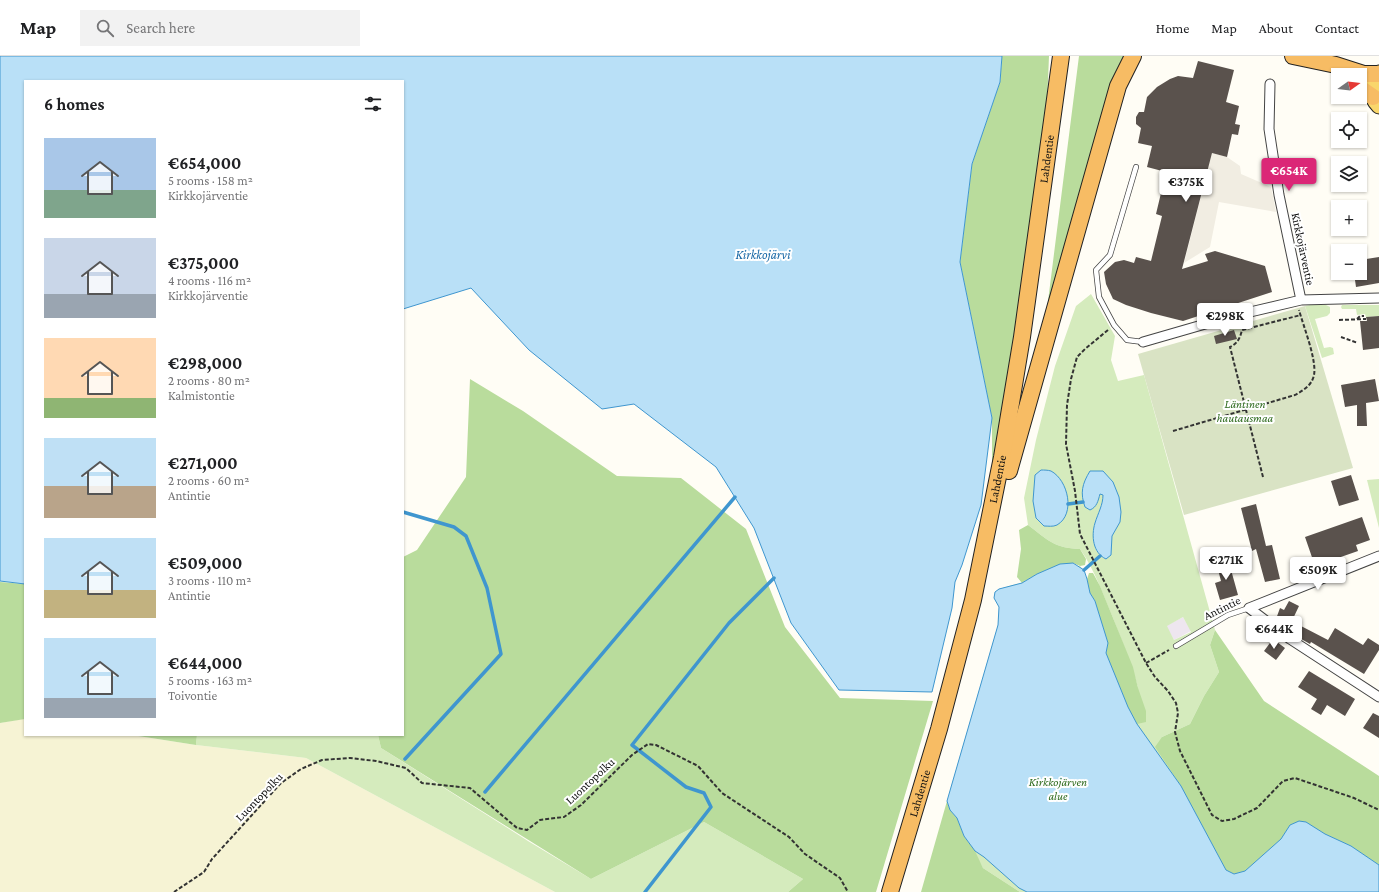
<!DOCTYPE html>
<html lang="en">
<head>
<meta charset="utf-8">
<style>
  body { margin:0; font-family:"Crimson Pro",serif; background:#f2f2f2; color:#202124; height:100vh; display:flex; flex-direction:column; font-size:15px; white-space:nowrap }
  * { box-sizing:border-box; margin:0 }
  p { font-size:13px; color:#757577 }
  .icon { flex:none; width:22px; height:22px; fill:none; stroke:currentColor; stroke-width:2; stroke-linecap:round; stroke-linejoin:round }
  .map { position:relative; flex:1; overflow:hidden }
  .sheet { position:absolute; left:24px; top:24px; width:380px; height:656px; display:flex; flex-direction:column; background:#fff; border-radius:0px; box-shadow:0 1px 3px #0004 }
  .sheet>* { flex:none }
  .needle { width:26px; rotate:76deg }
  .tools { position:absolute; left:1331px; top:12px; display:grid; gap:8px }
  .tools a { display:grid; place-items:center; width:36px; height:36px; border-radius:0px; background:#fff; box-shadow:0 1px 3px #0004; font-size:20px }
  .price { position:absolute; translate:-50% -34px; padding:0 9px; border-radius:4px; background:#fff; color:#222; font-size:13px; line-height:26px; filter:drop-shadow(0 1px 2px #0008) }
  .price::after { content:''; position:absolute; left:50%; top:24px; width:12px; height:9px; margin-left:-6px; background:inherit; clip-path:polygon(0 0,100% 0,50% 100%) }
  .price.current { background:#db2777; color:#fff }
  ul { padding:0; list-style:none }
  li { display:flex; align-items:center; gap:12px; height:100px; padding:0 20px }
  li span { display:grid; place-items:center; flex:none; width:112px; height:80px; border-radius:0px; color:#555 }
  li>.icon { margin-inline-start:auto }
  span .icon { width:48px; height:48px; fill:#fffc; stroke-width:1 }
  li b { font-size:17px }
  h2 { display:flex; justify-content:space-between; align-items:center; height:48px; padding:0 20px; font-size:17px }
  header { display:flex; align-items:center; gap:24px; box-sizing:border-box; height:56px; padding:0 20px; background:#fff; border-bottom:1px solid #e0e0e0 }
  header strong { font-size:19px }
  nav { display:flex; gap:22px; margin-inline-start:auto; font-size:14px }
  .search { width:280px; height:36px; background:#f2f2f2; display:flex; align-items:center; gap:10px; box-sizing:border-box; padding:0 14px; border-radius:0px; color:#757577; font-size:15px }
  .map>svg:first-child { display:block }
  .industrial { fill:#eee6ef }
  .farmland { fill:#f6f3d4 }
  .green { fill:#d5ebbd; fill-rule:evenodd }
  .forest { fill:#b9dc9c }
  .cemetery { fill:#d9e3c4 }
  .plaza { fill:#f1ede2 }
  .water { fill:#b9e0f7; stroke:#3f96cf }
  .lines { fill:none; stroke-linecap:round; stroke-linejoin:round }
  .stream { stroke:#3f96cf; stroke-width:3.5 }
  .building { fill:#5a524d }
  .service-casing { stroke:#444; stroke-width:6 }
  .minor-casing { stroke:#444; stroke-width:11 }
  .primary-casing { stroke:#222; stroke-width:17 }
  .trunk-casing { stroke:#222; stroke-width:18 }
  .path { stroke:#333; stroke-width:2; stroke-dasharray:4 2; stroke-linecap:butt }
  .service { stroke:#fff; stroke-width:4.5 }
  .minor { stroke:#fff; stroke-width:9 }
  .primary { stroke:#f9d66b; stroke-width:15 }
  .trunk { stroke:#f7bc64; stroke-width:16 }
  .labels { text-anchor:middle; stroke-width:4; stroke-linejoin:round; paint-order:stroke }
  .street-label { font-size:12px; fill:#111; stroke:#fff }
  .park-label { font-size:12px; font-style:italic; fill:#2f6b1f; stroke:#fff }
  .water-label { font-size:13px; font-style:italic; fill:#1768a6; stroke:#fff }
</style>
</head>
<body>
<header>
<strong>Map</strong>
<div class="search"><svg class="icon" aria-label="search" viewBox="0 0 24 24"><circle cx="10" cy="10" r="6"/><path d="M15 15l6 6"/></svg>Search here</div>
<nav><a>Home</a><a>Map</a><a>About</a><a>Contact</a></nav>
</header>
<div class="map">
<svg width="1379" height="836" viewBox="0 0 1379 836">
  <rect width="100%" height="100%" fill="#fffdf5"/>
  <path class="industrial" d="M 1183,561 L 1191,575 L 1174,584 L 1166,570 Z"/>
  <path class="farmland" d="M 22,663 L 25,663 L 25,679 L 132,679 L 196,689 L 306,702 L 555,836 L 0,836 L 0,667 Z"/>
  <path class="green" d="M 1091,238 L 1115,280 L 1111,304 L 1118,325 L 1144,319 L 1215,574 L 1210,589 L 1219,616 L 1204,640 L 1190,668 L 1162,681 L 1379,765 L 1379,836 L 1020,836 L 983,812 L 947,745 L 998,569 L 999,551 L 994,542 L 995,536 L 999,533 L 1080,510 C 1087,518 1088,528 1090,537 L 1138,632 C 1132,608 1122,586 1113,562 C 1103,539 1095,514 1080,493 C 1054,492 1048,484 1028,469 L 1024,442 L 1036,384 L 1055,310 L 1076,250 ZM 1183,561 L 1191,576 L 1174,584 L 1167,570 Z
    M 1310,249 L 1326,249 L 1330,251 L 1330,257 L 1327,260 L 1315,263 L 1324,292 L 1330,291 L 1333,292 L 1334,298 L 1322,302 L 1305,250 Z
    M 1342,249 L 1379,249 L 1379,260 L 1366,261 L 1365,258 L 1357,259 L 1356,253 L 1342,253 L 1341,251 Z
    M 1379,423 L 1379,472 L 1367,424 Z
    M 197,679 L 378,679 L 381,692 L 528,785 L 591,823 L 704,766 L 803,823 L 788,836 L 555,836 L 306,702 L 196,689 Z"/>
  <path class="forest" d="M 1002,0 L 1049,0 L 1046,73 L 992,436 L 992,362 L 960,206 L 972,108 L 1000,26 Z
    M 1079,0 L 1126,0 L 1046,261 Z
    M 470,323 L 523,355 L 617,420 L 681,422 L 746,473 L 785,571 L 840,642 L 933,645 L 876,836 L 788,836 L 803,823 L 704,766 L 591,823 L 381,692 L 378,679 L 403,679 L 403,501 L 417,494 L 466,421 Z
    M 1028,469 C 1048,484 1054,492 1080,493 L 1086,503 L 1085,509 L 1080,510 L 1073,507 L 1037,518 L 1022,527 L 1017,521 L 1021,493 L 1019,474 Z
    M 1089,517 L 1093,517 L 1100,530 L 1133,611 L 1138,632 L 1146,655 L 1146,666 L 1137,668 L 1128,651 L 1106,597 L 1107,587 L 1095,545 L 1090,537 L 1087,523 Z
    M 0,526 L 25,528 L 25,663 L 0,667 Z
    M 1215,574 L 1264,645 L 1379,720 L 1379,809 L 1351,790 L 1325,778 L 1306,766 L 1290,769 L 1281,783 L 1245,815 L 1234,818 L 1226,814 L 1181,730 L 1155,691 L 1162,681 L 1190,668 L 1204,640 L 1219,616 L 1210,589 Z
    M 132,679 L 197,679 L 196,689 Z
    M 947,745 L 950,754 L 957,762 L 964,780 L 975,795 L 983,812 L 1020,836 L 921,836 Z"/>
  <path class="cemetery" d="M 1305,250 L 1353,412 L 1184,459 L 1138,298 Z"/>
  <path class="plaza" d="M 1212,97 L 1227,101 L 1240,110 L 1241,118 L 1271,131 L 1276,156 L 1219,146 L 1210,191 L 1184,207 L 1208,113 L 1207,104 L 1210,105 Z"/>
  <path class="water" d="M 0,0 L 1002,0 L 1000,26 L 972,108 L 960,206 L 992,362 L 981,449 L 962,509 L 955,526 L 952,552 L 932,636 L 839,634 L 791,567 L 754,472 L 716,411 L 634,348 L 602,353 L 529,294 L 471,232 L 403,253 L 403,25 L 25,25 L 25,528 L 0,525 Z
    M 1041,414 C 1044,414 1048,414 1051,415 C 1068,424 1076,458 1057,469 C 1053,471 1048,470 1044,470 L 1036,462 L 1033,445 L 1035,419 Z
    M 1090,415 L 1103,415 L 1113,426 L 1119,441 L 1121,456 L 1120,466 L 1112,480 L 1111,499 L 1106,503 C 1093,497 1091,480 1095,467 C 1098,457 1103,449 1103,439 L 1100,438 C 1098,445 1097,451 1090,454 L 1085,451 C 1080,437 1082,428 1090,415 Z
    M 1073,507 L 1084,514 L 1087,523 L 1090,537 L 1095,545 L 1108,587 L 1106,597 L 1128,651 L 1137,668 L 1181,730 L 1226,814 L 1234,818 L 1245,815 L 1281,783 L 1290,769 L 1299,765 L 1306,766 L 1325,778 L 1351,790 L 1379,809 L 1379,836 L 1027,836 L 1019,832 L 984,801 L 975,795 L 964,780 L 957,762 L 950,754 L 947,745 L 998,569 L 999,551 L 994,542 L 995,536 L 999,533 L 1022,527 L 1037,518 L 1060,508 Z"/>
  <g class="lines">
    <path class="stream" d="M 1068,448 L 1083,446
      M 403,456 L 454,471 L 466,480 L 487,532 L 501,598 L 405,703
      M 1084,514 L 1100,500
      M 485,736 L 735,441
      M 645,836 L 711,751 L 704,737 L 686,731 L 632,689 L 729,567 L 774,522"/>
  </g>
  <path class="building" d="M 1198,5 L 1234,14 L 1226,46 L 1239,50 L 1235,68 L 1240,69 L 1238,79 L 1232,78 L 1227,101 L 1212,97 L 1182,213 L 1208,205 L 1205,198 L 1215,195 L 1265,210 L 1272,236 L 1183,265 L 1151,257 L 1126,249 L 1113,243 L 1106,228 L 1104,216 L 1115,206 L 1124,204 L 1134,207 L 1136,201 L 1151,205 L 1162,160 L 1156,158 L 1166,116 L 1147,111 L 1152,90 L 1138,87 L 1141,72 L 1136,68 L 1136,61 L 1139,56 L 1144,56 L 1147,41 L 1157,31 L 1170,23 L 1178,20 L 1193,22 Z
    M 1379,201 L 1379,227 L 1356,231 L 1354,217 L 1360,217 L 1360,204 Z
    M 1379,260 L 1379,292 L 1363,294 L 1360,265 L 1367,265 L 1366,261 Z
    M 1234,274 L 1237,283 L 1216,288 L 1214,280 Z
    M 1375,323 L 1379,345 L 1366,347 L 1367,370 L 1357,370 L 1357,349 L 1345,351 L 1341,329 Z
    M 1351,419 L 1359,444 L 1339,450 L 1331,425 Z
    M 1256,448 L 1266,490 L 1272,489 L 1280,523 L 1265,526 L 1256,493 L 1252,495 L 1241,452 Z
    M 1362,461 L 1370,484 L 1356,489 L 1358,495 L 1315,510 L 1305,481 Z
    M 1228,503 L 1238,539 L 1220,544 L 1215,527 L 1221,525 L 1216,506 Z
    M 1289,545 L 1299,550 L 1290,569 L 1276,563 L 1280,552 L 1284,554 Z
    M 1301,570 L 1328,584 L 1335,572 L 1363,589 L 1368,582 L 1379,589 L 1379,594 L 1364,618 L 1311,586 L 1310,588 L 1296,580 Z
    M 1273,583 L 1285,592 L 1276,604 L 1264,595 Z
    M 1309,615 L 1355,643 L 1345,660 L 1327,649 L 1321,659 L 1311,653 L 1317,643 L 1298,631 Z
    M 1373,657 L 1379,660 L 1379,682 L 1363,672 Z"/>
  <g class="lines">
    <defs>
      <path id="service" d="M 1136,111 L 1110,199 L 1096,214 L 1099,241 L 1114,269 L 1127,284 L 1143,286
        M 1176,590 L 1228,559 L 1249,552"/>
      <path id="minor" d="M 1270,28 L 1269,73 L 1279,139 L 1301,244
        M 1143,286 L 1233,260 L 1301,244 L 1379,242
        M 1249,552 L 1290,583 L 1379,641
        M 1249,552 L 1379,500"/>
      <path id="primary" d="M 1379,17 C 1370,27 1369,40 1379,50"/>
      <g id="trunk">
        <path d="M 1293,0 L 1336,9 L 1364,18 L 1378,18"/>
        <path d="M 1360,32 L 1373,41"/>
        <path d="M 1009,415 L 1118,30 L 1133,0"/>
        <path id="s1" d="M 890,836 L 939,673 L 973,544 L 1002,401 L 1022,281 L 1061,0"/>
      </g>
    </defs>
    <use href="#service" class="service-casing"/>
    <use href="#minor" class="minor-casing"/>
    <use href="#primary" class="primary-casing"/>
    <use href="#trunk" class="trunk-casing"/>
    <path class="path" d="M 1357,263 L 1360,260 L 1364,260
      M 1339,264 L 1366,263
      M 1108,274 L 1085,293 L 1077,301 L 1071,323 L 1067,349 L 1066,388 L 1075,435 L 1080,478 L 1146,607 L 1155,621 L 1168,635 L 1176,647 L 1178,657 L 1175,676 L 1180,695 L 1212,759 L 1222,765 L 1234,763 L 1257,752 L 1283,725 L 1295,722 L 1354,742 L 1379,754
      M 1341,281 L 1358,287
      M 1173,375 L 1295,339 C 1304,334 1312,329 1314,319 C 1317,304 1303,269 1299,254
      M 1263,421 L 1230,291 C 1238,287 1240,282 1242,274 L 1301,259
      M 1146,607 L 1169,594
      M 174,836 L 204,816 L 212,803 L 281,727 L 301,713 L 322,704 L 350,702 L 376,705 L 406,712 L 422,727 L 470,732 L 517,772 L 527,774 L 540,764 L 564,761 L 581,749 L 632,699 L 648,688 L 656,689 L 698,710 L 722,737 L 789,781 L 805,798 L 840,822 L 848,836"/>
    <use href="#service" class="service"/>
    <use href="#minor" class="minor"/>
    <use href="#primary" class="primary"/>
    <use href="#trunk" class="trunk"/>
  </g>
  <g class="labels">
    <g class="street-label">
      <text dy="4" stroke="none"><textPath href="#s1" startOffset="751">Lahdentie</textPath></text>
      <text transform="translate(1303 193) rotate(78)" y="4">Kirkkojärventie</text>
      <text dy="4" stroke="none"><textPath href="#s1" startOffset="427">Lahdentie</textPath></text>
      <text transform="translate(1222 552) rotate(-26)" y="4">Antintie</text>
      <text transform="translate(590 725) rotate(-43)" y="4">Luontopolku</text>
      <text dy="4" stroke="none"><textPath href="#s1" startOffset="103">Lahdentie</textPath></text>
      <text transform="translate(259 741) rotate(-46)" y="4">Luontopolku</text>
    </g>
    <g class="park-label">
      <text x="1245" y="352">Läntinen<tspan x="1245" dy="14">hautausmaa</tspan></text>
      <text x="1058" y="730">Kirkkojärven<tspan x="1058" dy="14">alue</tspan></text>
    </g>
    <g class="water-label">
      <text x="763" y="203">Kirkkojärvi</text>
    </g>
  </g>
</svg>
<div class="tools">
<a><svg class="needle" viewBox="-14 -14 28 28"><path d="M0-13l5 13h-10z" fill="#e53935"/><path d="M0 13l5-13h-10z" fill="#757577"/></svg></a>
<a><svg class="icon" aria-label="locate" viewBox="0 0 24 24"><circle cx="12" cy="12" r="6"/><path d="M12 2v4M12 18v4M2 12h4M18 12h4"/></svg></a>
<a><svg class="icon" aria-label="layers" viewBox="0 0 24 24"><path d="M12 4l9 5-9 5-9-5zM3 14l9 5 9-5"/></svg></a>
<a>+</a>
<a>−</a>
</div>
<b class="price current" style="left:1289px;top:136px">€654K</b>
<b class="price" style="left:1186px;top:147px">€375K</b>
<b class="price" style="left:1225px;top:281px">€298K</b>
<b class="price" style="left:1226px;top:525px">€271K</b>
<b class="price" style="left:1318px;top:535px">€509K</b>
<b class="price" style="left:1274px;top:594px">€644K</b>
<section class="sheet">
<h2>6 homes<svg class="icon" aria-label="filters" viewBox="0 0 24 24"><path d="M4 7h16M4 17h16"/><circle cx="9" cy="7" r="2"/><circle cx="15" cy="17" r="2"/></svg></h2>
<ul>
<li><span style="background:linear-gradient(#a9c7e8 65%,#7fa58c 0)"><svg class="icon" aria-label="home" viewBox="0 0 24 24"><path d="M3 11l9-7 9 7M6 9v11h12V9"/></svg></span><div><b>€654,000</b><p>5 rooms · 158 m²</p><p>Kirkkojärventie</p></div></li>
<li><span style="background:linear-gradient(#c9d6e8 70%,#9aa5b1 0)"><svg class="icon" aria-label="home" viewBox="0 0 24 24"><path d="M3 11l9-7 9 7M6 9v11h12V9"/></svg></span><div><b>€375,000</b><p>4 rooms · 116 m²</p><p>Kirkkojärventie</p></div></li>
<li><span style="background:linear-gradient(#ffd9b3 75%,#8fb573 0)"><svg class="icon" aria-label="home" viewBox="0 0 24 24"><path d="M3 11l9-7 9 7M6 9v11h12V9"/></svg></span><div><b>€298,000</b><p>2 rooms · 80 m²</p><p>Kalmistontie</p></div></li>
<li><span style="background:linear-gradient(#bfe0f5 60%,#b9a48a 0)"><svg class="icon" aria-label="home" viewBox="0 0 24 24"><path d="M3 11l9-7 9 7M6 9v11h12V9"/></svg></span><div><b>€271,000</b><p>2 rooms · 60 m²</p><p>Antintie</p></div></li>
<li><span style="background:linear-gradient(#bfe0f5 65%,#c2b280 0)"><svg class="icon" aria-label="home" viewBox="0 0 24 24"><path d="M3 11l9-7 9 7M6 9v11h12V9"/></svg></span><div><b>€509,000</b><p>3 rooms · 110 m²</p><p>Antintie</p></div></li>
<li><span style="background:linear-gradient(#bfe0f5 75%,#9aa5b1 0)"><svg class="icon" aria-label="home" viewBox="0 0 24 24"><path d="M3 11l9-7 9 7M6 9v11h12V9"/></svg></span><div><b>€644,000</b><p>5 rooms · 163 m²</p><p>Toivontie</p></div></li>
</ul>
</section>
</div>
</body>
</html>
